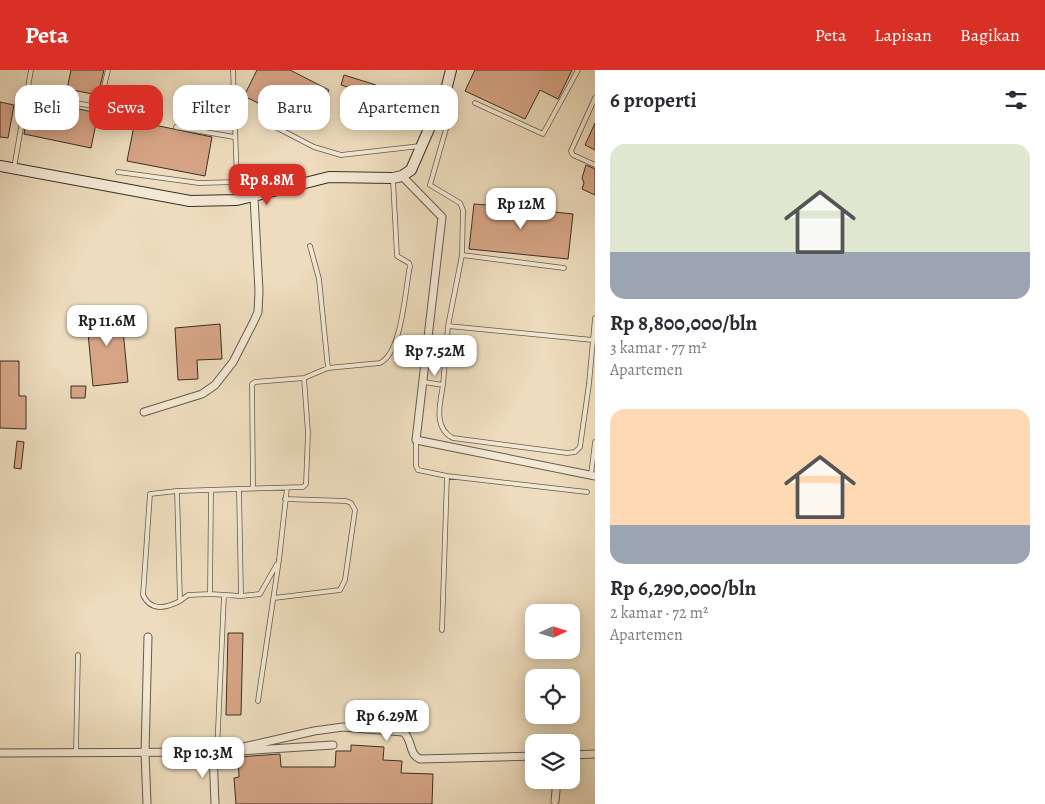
<!DOCTYPE html>
<html lang="id">
<head>
<meta charset="utf-8">
<style>
  body { margin:0; font-family:Alegreya,serif; background:#f7f7f7; color:#2b2b33; height:100vh; display:flex; flex-direction:column; font-size:19px; white-space:nowrap }
  * { box-sizing:border-box; margin:0 }
  p { font-size:16px; color:#7c7c81 }
  .icon { flex:none; width:28px; height:28px; fill:none; stroke:currentColor; stroke-width:2; stroke-linecap:round; stroke-linejoin:round }
  .map { position:relative; flex:1; overflow:hidden }
  .side { display:flex; flex-direction:column; background:#fff; width:450px }
  .side>* { flex:none }
  .guide { position:absolute; left:15px; top:15px; width:475px; height:45px; display:flex; gap:10px }
  .needle { width:32px; rotate:86deg }
  .buttons { position:absolute; left:525px; top:534px; display:grid; gap:10px }
  .buttons a { display:grid; place-items:center; width:55px; height:55px; border-radius:10px; background:#fff; box-shadow:0 2px 12px #0003; font-size:25px }
  .price { position:absolute; translate:-50% -42px; padding:0 11px; border-radius:10px; background:#fff; color:#222; font-size:16px; line-height:32px; filter:drop-shadow(0 1px 2px #0008) }
  .price::after { content:''; position:absolute; left:50%; top:30px; width:15px; height:11px; margin-left:-8px; background:inherit; clip-path:polygon(0 0,100% 0,50% 100%) }
  .price.active { background:#d93025; color:#fff }
  ul { padding:0; list-style:none }
  li { display:grid; align-content:center; gap:10px; height:265px; padding:0 15px }
  li span { display:grid; place-items:center; height:155px; border-radius:15px; color:#555 }
  li>.icon { margin-inline-start:auto }
  span .icon { width:90px; height:90px; fill:#fffc; stroke-width:1 }
  li b { font-size:21px }
  h2 { display:flex; justify-content:space-between; align-items:center; height:60px; padding:0 15px; font-size:21px }
  .chip { padding:0 18px; border-radius:15px; background:#fff; box-shadow:0 2px 12px #0003; font-size:18px; line-height:45px }
  .chip.active { background:#d93025; color:#fff }
  header { display:flex; align-items:center; gap:30px; box-sizing:border-box; height:70px; padding:0 25px; background:#d93025; color:#fff }
  header strong { font-size:24px }
  nav { display:flex; gap:28px; margin-inline-start:auto; font-size:18px }
  main { display:flex; flex:1; min-height:0 }
  .map>svg:first-child { display:block }
  .building { fill:#d7a586; stroke:#383026 }
  .lines { fill:none; stroke-linecap:round; stroke-linejoin:round }
  .lane-casing { stroke:#655b4c; stroke-width:5.5 }
  .street-casing { stroke:#655b4c; stroke-width:9 }
  .secondary-casing { stroke:#383026; stroke-width:12 }
  .lane { stroke:#f3e8d4; stroke-width:4 }
  .street { stroke:#f3e8d4; stroke-width:7 }
  .secondary { stroke:#f3e8d4; stroke-width:10 }
</style>
</head>
<body>
<header>
<strong>Peta</strong>
<nav><a>Peta</a><a>Lapisan</a><a>Bagikan</a></nav>
</header>
<main>
<div class="map">
<svg width="595" height="734" viewBox="0 0 595 734">
  <rect width="100%" height="100%" fill="#eddcbd"/>
  <filter id="stains"><feTurbulence type="fractalNoise" baseFrequency=".004" numOctaves="4"/><feColorMatrix values="0 0 0 0 .2 0 0 0 0 .09 0 0 0 0 .02 0 0 0 .5 -.17"/></filter>
  <radialGradient id="worn" r=".72"><stop offset=".6" stop-color="#630" stop-opacity="0"/><stop offset="1" stop-color="#630" stop-opacity=".3"/></radialGradient>
  <path class="building" d="M 71,0 L 104,0 L 98,25 L 67,19 Z
    M 257,0 L 290,0 L 329,20 L 309,59 L 244,26 Z
    M 475,0 L 572,0 L 558,29 L 540,20 L 525,49 L 465,21 Z
    M 344,5 L 376,15 L 373,25 L 341,15 Z
    M 30,29 L 98,43 L 91,78 L 24,64 Z
    M 0,32 L 14,35 L 8,68 L 0,67 Z
    M 135,51 L 212,67 L 205,106 L 127,91 Z
    M 595,53 L 595,80 L 585,75 Z
    M 586,95 L 595,99 L 595,125 L 582,119 L 584,113 L 582,108 Z
    M 500,129 L 525,132 L 525,139 L 573,144 L 568,189 L 469,179 L 474,134 L 500,136 Z
    M 121,239 L 128,312 L 93,316 L 86,242 Z
    M 220,254 L 222,289 L 197,290 L 198,309 L 178,310 L 175,258 Z
    M 0,291 L 19,291 L 19,326 L 26,326 L 26,359 L 0,358 Z
    M 71,316 L 86,316 L 85,328 L 71,328 Z
    M 17,371 L 24,372 L 21,399 L 14,398 Z
    M 228,563 L 243,563 L 241,645 L 226,645 Z
    M 351,675 L 384,677 L 383,690 L 402,691 L 401,703 L 433,704 L 432,734 L 236,734 L 234,708 L 239,707 L 238,687 L 280,684 L 281,697 L 335,697 L 336,681 L 351,681 Z"/>
  <g class="lines">
    <defs>
      <path id="lane" d="M 233,0 L 237,112 L 282,115
        M 27,25 L 99,37 L 108,0
        M 595,28 L 571,81 L 573,85 L 595,95
        M 475,33 L 543,64 L 578,0
        M 437,42 L 445,49 L 446,59 L 430,115 L 460,133 L 463,140 L 462,185
        M 262,50 L 314,77 L 341,85 L 420,76
        M 176,57 L 234,67
        M 14,98 L 31,0
        M 118,102 L 199,113 L 237,112
        M 310,176 L 319,209 L 328,298
        M 593,270 L 595,248
        M 424,312 L 443,315 L 448,256 L 462,185 L 564,198
        M 443,315 C 440,333 433,358 453,368 L 567,383 L 575,382 L 580,377 L 589,314 L 593,270 L 448,256
        M 416,370 L 416,396 L 418,400 L 447,406 L 587,422
        M 591,405 L 595,372
        M 253,418 L 252,314 L 255,312 L 304,308
        M 211,420 L 210,524 L 241,526 L 239,419 L 303,417 L 306,414 L 308,363 L 304,308 L 328,298 L 380,293 C 402,283 405,220 410,196 L 409,193 L 397,186 L 393,110
        M 177,421 L 150,424 L 143,525 C 151,542 166,538 180,531
        M 210,524 L 188,525 L 180,531 L 177,421 L 239,419
        M 241,526 L 260,524 L 277,494
        M 274,528 L 340,520 L 345,510 L 355,440 L 351,433 L 346,431 L 285,429
        M 442,560 L 447,406
        M 258,631 L 279,490 L 287,418
        M 76,681 L 78,585
        M 217,682 L 224,525"/>
      <path id="street" d="M 402,106 L 442,147 L 416,370 L 595,406
        M 144,342 L 202,324 L 215,315 L 233,292 L 254,251 L 258,242 L 259,221 L 254,127
        M 239,678 L 314,661 L 343,657 L 403,662 C 413,669 408,684 420,689 L 534,686
        M 213,682 L 215,734
        M 0,683 L 224,682 L 333,675
        M 571,685 L 595,684
        M 555,731 L 557,710
        M 147,734 L 145,683 L 148,567"/>
      <path id="secondary" d="M 0,96 L 190,131 L 237,130 L 329,107 L 393,108 L 402,106 L 411,100 L 446,20 L 451,0"/>
    </defs>
    <use href="#lane" class="lane-casing"/>
    <use href="#street" class="street-casing"/>
    <use href="#secondary" class="secondary-casing"/>
    <use href="#lane" class="lane"/>
    <use href="#street" class="street"/>
    <use href="#secondary" class="secondary"/>
  </g>
  <rect width="100%" height="100%" filter="url(#stains)"/>
  <rect width="100%" height="100%" fill="url(#worn)"/>
</svg>
<div class="buttons">
<a><svg class="needle" viewBox="-14 -14 28 28"><path d="M0-13l5 13h-10z" fill="#e53935"/><path d="M0 13l5-13h-10z" fill="#7c7c81"/></svg></a>
<a><svg class="icon" aria-label="locate" viewBox="0 0 24 24"><circle cx="12" cy="12" r="6"/><path d="M12 2v4M12 18v4M2 12h4M18 12h4"/></svg></a>
<a><svg class="icon" aria-label="layers" viewBox="0 0 24 24"><path d="M12 4l9 5-9 5-9-5zM3 14l9 5 9-5"/></svg></a>
</div>
<b class="price active" style="left:267px;top:136px">Rp 8.8M</b>
<b class="price" style="left:521px;top:160px">Rp 12M</b>
<b class="price" style="left:107px;top:277px">Rp 11.6M</b>
<b class="price" style="left:435px;top:307px">Rp 7.52M</b>
<b class="price" style="left:387px;top:672px">Rp 6.29M</b>
<b class="price" style="left:203px;top:709px">Rp 10.3M</b>
<div class="guide">
<a class="chip">Beli</a>
<a class="chip active">Sewa</a>
<a class="chip">Filter</a>
<a class="chip">Baru</a>
<a class="chip">Apartemen</a>
</div>
</div>
<section class="side">
<h2>6 properti<svg class="icon" aria-label="filters" viewBox="0 0 24 24"><path d="M4 7h16M4 17h16"/><circle cx="9" cy="7" r="2"/><circle cx="15" cy="17" r="2"/></svg></h2>
<ul>
<li><span style="background:linear-gradient(#dfe7d0 70%,#9aa5b1 0)"><svg class="icon" aria-label="home" viewBox="0 0 24 24"><path d="M3 11l9-7 9 7M6 9v11h12V9"/></svg></span><div><b>Rp 8,800,000/bln</b><p>3 kamar · 77 m²</p><p>Apartemen</p></div></li>
<li><span style="background:linear-gradient(#ffd9b3 75%,#9aa5b1 0)"><svg class="icon" aria-label="home" viewBox="0 0 24 24"><path d="M3 11l9-7 9 7M6 9v11h12V9"/></svg></span><div><b>Rp 6,290,000/bln</b><p>2 kamar · 72 m²</p><p>Apartemen</p></div></li>
</ul>
</section>
</main>
</body>
</html>
